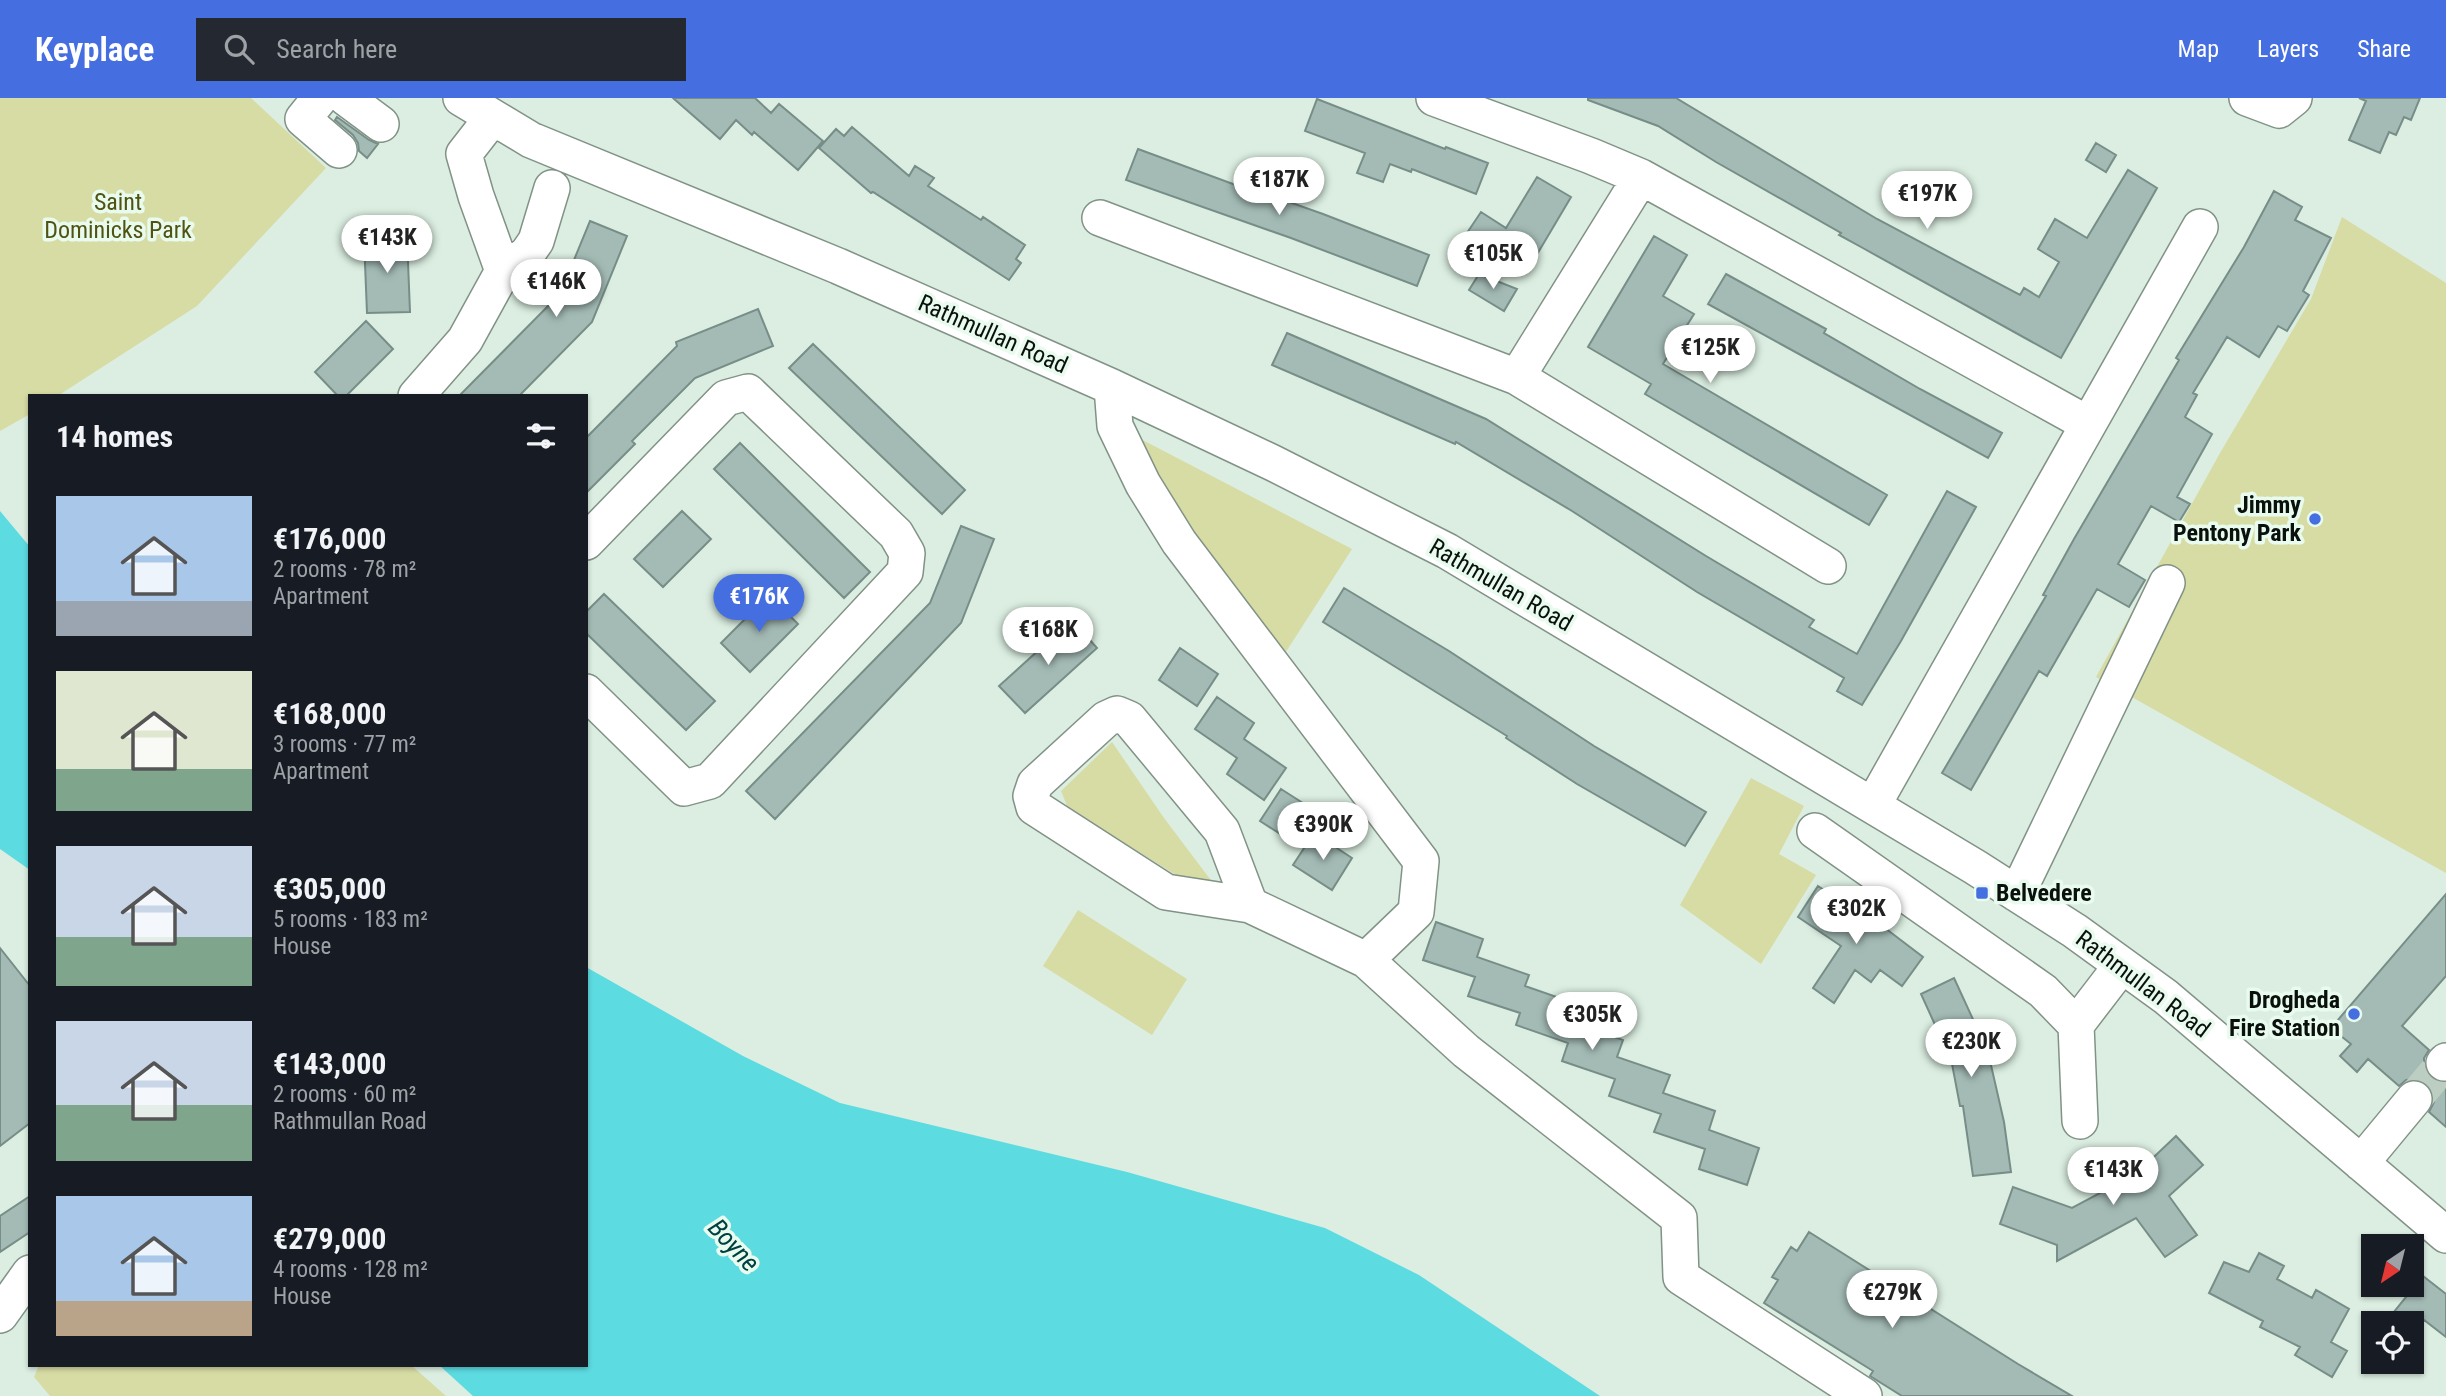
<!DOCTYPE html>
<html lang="en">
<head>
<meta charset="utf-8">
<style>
  body { margin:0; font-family:"Roboto Condensed",sans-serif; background:#242831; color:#f1f3f6; height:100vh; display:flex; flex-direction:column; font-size:26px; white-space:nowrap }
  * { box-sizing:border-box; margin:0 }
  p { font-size:23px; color:#9ea1a6 }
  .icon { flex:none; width:38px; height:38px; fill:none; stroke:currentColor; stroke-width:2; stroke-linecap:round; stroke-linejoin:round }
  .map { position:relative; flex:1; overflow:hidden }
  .panel { position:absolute; left:28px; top:296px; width:560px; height:973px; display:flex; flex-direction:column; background:#171b24; border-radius:0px; box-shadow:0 2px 5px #0004 }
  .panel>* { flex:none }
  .needle { width:46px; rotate:215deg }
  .controls { position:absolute; left:2361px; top:1136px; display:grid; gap:14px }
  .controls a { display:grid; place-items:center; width:63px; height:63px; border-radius:0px; background:#171b24; box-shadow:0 2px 5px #0004; font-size:35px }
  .price { position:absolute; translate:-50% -60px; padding:0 16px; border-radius:24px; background:#fff; color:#222; font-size:23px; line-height:46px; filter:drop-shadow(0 2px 4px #0008) }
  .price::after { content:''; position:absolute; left:50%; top:42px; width:21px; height:16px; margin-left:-10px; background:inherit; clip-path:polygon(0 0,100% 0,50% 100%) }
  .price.active { background:#456ee0; color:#fff }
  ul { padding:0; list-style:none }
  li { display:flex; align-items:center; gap:21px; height:175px; padding:0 28px }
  li span { display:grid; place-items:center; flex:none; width:196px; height:140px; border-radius:0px; color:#555 }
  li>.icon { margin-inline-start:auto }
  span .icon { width:84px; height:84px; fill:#fffc; stroke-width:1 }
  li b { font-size:30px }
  h2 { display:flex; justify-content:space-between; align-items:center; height:84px; padding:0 28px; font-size:30px }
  header { display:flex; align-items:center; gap:42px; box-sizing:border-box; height:98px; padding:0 35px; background:#456ee0; color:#fff }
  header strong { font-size:33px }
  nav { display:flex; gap:38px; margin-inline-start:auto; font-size:24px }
  .search { width:490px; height:63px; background:#242831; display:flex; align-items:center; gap:18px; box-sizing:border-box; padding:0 24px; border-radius:0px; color:#9ea1a6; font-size:26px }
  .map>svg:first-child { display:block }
  .green { fill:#d7dba4 }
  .water { fill:#5cdbe1 }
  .building { fill:#a4bbb5; stroke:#778e88; stroke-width:2 }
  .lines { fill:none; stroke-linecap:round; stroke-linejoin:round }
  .minor-tunnel { stroke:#bccdc1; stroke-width:35; stroke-dasharray:35 18; stroke-linecap:butt }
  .minor-casing { stroke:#819286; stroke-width:38 }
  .minor { stroke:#fff; stroke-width:35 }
  .poi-dot { fill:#456ee0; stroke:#e8fbee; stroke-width:2.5 }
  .labels { text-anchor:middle; stroke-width:7; stroke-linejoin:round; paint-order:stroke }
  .park-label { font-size:24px; fill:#515312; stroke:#e8fbee }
  .street-label { font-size:24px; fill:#0a100c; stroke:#e8fbee }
  .poi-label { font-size:24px; font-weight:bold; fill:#0a100c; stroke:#e8fbee; text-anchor:end }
  .water-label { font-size:26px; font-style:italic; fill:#014042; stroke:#e8fbee }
</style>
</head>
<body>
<header>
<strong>Keyplace</strong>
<div class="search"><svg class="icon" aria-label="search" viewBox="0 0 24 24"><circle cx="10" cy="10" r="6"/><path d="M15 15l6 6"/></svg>Search here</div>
<nav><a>Map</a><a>Layers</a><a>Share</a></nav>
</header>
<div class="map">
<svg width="2446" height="1298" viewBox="0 0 2446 1298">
  <rect width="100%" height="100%" fill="#dbeee1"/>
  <path class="green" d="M 0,0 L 251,0 L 326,70 L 197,208 L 59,297 L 30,298 L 30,316 L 0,333 Z
    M 2342,119 L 2446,185 L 2446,775 L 2096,579 L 2220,355 L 2311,201 Z
    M 1131,336 L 1352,451 L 1282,560 L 1212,474 Z
    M 1112,644 L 1164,720 L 1213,785 L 1197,790 L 1068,710 L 1061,693 Z
    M 1751,680 L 1804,708 L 1779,756 L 1816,777 L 1761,866 L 1680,807 Z
    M 1078,812 L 1187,881 L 1152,937 L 1043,868 Z
    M 39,1267 L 411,1267 L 446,1298 L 50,1298 L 34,1279 Z"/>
  <path class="water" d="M 0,413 L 30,449 L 30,772 L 0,751 Z
    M 586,869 L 743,958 L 840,1005 L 1127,1074 L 1325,1130 L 1419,1177 L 1600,1298 L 473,1298 L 439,1267 L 586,1267 Z"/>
  <path class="building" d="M 673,0 L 755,0 L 771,15 L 779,6 L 823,43 L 798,72 L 754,34 L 752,37 L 736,22 L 720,41 Z
    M 1588,0 L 1676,0 L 1877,121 L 2020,197 L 2024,190 L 2039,199 L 2059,164 L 2038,151 L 2055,121 L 2087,140 L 2128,72 L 2157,90 L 2061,260 L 1861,149 L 1839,137 L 1841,135 L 1716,64 L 1658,28 L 1588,2 Z
    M 2359,0 L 2420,0 L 2411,22 L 2404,19 L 2396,37 L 2389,34 L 2380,55 L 2349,42 L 2366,3 Z
    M 1317,1 L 1445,51 L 1446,49 L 1488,65 L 1476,96 L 1412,71 L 1411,74 L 1390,66 L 1383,84 L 1357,75 L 1365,55 L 1305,33 Z
    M 337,19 L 369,42 L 378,46 L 367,60 L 359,53 L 358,45 L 353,37 L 335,22 Z
    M 852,29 L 909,78 L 915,68 L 934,80 L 928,88 L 981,122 L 983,119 L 1025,147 L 1016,161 L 1021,165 L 1009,182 L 873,94 L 871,95 L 819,50 L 836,31 L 844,38 Z
    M 2096,45 L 2116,57 L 2106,74 L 2086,62 Z
    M 1138,51 L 1260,96 L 1261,94 L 1323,116 L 1429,157 L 1417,188 L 1291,140 L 1126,82 Z
    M 1537,79 L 1571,99 L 1526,175 L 1467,135 L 1481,114 L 1506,130 Z
    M 2274,93 L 2302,109 L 2295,122 L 2331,140 L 2303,193 L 2309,197 L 2287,233 L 2278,228 L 2259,259 L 2227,239 L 2193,295 L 2197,297 L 2185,319 L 2212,336 L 2177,399 L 2190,406 L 2179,424 L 2151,408 L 2118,466 L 2145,482 L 2129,509 L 2097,491 L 2047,578 L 2039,573 L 1971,692 L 1942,675 L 2046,498 L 2043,497 L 2074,441 L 2179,262 L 2176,260 L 2244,149 Z
    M 590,123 L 627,138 L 592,224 L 519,298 L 459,298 L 560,196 Z
    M 1654,138 L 1687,157 L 1663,198 L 1694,216 L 1663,266 L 1887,397 L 1869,427 L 1645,296 L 1651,286 L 1588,249 Z
    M 407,139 L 410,214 L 367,215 L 364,141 Z
    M 1479,176 L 1517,191 L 1504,213 L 1469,192 Z
    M 1726,176 L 1826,231 L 1824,235 L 1920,291 L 2002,335 L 1988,360 L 1708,206 Z
    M 758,211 L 773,248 L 695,280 L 632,343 L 635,346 L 586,395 L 586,340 L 677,248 L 676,244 Z
    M 366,223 L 393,251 L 346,298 L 338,298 L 315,274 Z
    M 1287,235 L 1486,321 L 1706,458 L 1814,522 L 1809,529 L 1857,556 L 1947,393 L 1976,409 L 1901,543 L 1862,607 L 1837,593 L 1844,580 L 1697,494 L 1572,413 L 1456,344 L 1455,346 L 1272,267 Z
    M 813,246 L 965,392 L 942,416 L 789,270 Z
    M 740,345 L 870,474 L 844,500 L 714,371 Z
    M 682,413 L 711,441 L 663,489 L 634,461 Z
    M 961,428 L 994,441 L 961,525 L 775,721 L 746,693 L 930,505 Z
    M 1344,490 L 1449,553 L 1594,648 L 1706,714 L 1685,748 L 1577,686 L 1506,640 L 1507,638 L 1323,524 Z
    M 604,496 L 715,603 L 686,632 L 586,535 L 586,514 Z
    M 769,497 L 798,526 L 750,574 L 721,545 Z
    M 1072,522 L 1097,550 L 1025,615 L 999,588 Z
    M 1180,550 L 1218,576 L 1197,608 L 1159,582 Z
    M 1217,599 L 1254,625 L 1244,641 L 1286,670 L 1264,702 L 1227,676 L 1237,660 L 1195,631 Z
    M 1281,691 L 1320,716 L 1299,748 L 1260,723 Z
    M 1314,735 L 1352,760 L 1332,792 L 1293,767 Z
    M 1818,788 L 1879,829 L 1881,827 L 1923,859 L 1902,888 L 1880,872 L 1871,884 L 1855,872 L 1834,905 L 1813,890 L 1841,848 L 1798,819 Z
    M 2446,796 L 2446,878 L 2402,928 L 2429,952 L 2424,960 L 2424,970 L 2429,979 L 2438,984 L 2446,985 L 2446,1029 L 2429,1014 L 2434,1004 L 2433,993 L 2427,986 L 2417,981 L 2406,982 L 2399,988 L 2368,961 L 2357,974 L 2340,958 L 2351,946 L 2331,930 Z
    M 1436,824 L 1483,841 L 1477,859 L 1529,877 L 1525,888 L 1577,906 L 1571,924 L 1623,942 L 1617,959 L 1670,977 L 1663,995 L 1715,1013 L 1709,1032 L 1759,1050 L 1747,1087 L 1699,1071 L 1705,1051 L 1654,1034 L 1661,1016 L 1609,998 L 1615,981 L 1562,963 L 1568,945 L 1516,927 L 1520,915 L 1468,898 L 1475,879 L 1423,862 Z
    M 0,850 L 30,888 L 30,1025 L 0,1048 Z
    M 1954,880 L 1988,954 L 2004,1024 L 2011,1074 L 1973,1078 L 1963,1008 L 1960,1008 L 1949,950 L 1946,951 L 1921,896 Z
    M 2176,1038 L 2203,1067 L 2169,1098 L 2197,1137 L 2165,1159 L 2136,1120 L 2057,1163 L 2057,1147 L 2000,1126 L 2013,1089 L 2072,1110 L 2136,1076 Z
    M 30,1098 L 30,1134 L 0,1154 L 0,1118 Z
    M 1809,1134 L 2018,1266 L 2072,1298 L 1902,1298 L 1870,1278 L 1873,1273 L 1764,1205 L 1778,1182 L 1772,1179 L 1791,1149 L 1797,1153 Z
    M 2259,1155 L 2284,1168 L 2277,1181 L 2312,1200 L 2316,1192 L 2349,1211 L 2331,1244 L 2347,1253 L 2332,1279 L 2295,1257 L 2300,1249 L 2260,1229 L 2263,1223 L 2209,1195 L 2224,1164 L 2249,1174 Z
    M 2423,1178 L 2446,1196 L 2446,1239 L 2424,1222 L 2416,1233 L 2412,1229 L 2412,1225 L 2406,1225 L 2393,1215 Z"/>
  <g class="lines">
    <path class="minor-tunnel" d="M 2414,1001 L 2444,965"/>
    <defs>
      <path id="minor" d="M 320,0 L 303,21 L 339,52
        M 346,0 L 381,26
        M 461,0 L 531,42 L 838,168 L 1112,289 L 1273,365 L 1447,453 L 1975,769 L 2075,833 L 2166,899 L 2446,1137
        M 1434,0 L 1591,58 L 1641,79 L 2088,326
        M 2247,0 L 2279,12 L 2294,0
        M 1100,120 L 1517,279 L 1828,468
        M 503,173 L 527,156 L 536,143 L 552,90
        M 1517,279 L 1641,79
        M 1112,289 L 1115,328 L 1143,386 L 1179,444 L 1421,763 L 1416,814 L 1366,862
        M 416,298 L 465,242 L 503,173 L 476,98 L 464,56 L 492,20
        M 586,444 L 726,300 L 748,294 L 896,436 L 907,455 L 905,474 L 710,683 L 684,690 L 586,594
        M 1873,707 L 2200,129
        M 1815,733 L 2043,893 L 2076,927 L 2080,1023
        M 2017,796 L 2167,485
        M 1250,807 L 1222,733 L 1129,621 L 1117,616 L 1106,621 L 1035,686 L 1031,698 L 1034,709 L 1166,794 L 1250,807 L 1366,862 L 1466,953 L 1679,1120 L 1681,1179 L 1864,1298
        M 2076,927 L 2122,867
        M 2444,965 L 2446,963
        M 2361,1065 L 2414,1001
        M 0,1217 L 30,1175"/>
    </defs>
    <use href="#minor" class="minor-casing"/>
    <use href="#minor" class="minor"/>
  </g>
  <g class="poi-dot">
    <circle cx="2315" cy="421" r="7"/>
    <rect x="1975" y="788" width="14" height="14" rx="3.5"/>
    <circle cx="2354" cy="916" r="7"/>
  </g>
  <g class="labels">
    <g class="park-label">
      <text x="118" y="112">Saint<tspan x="118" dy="28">Dominicks Park</tspan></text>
    </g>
    <g class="street-label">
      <text transform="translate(993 236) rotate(24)" y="8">Rathmullan Road</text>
      <text transform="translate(1501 487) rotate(30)" y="8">Rathmullan Road</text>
      <text transform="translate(2143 886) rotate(37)" y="8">Rathmullan Road</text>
    </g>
    <g class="poi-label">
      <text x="2301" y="415">Jimmy<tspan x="2301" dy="28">Pentony Park</tspan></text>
      <text x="1996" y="803" text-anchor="start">Belvedere</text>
      <text x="2340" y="910">Drogheda<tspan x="2340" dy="28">Fire Station</tspan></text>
    </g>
    <g class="water-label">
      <text transform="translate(734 1147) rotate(47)" y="9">Boyne</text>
    </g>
  </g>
</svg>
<div class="controls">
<a><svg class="needle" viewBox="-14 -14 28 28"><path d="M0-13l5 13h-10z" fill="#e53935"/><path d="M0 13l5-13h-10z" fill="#9ea1a6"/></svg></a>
<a><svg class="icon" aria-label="locate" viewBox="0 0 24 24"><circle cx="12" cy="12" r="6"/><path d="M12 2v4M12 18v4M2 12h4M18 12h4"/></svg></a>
</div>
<b class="price" style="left:1279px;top:119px">€187K</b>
<b class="price" style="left:1927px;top:133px">€197K</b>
<b class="price" style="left:387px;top:177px">€143K</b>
<b class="price" style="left:1493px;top:193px">€105K</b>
<b class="price" style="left:556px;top:221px">€146K</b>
<b class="price" style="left:1710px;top:287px">€125K</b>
<b class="price active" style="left:759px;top:536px">€176K</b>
<b class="price" style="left:1048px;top:569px">€168K</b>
<b class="price" style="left:1323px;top:764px">€390K</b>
<b class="price" style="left:1856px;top:848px">€302K</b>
<b class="price" style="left:1592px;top:954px">€305K</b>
<b class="price" style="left:1971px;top:981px">€230K</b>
<b class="price" style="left:2113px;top:1109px">€143K</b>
<b class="price" style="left:1892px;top:1232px">€279K</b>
<section class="panel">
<h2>14 homes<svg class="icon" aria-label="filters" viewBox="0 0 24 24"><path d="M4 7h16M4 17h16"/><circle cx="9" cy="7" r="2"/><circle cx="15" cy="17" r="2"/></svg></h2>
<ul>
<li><span style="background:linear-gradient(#a9c7e8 75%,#9aa5b1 0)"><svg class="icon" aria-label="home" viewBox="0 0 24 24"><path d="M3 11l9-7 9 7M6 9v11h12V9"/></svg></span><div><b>€176,000</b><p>2 rooms · 78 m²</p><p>Apartment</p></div></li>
<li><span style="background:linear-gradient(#dfe7d0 70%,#7fa58c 0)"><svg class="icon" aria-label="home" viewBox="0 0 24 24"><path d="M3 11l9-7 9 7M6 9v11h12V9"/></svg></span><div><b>€168,000</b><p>3 rooms · 77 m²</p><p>Apartment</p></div></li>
<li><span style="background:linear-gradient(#c9d6e8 65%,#7fa58c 0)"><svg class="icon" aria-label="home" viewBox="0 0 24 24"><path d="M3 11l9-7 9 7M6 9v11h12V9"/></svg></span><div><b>€305,000</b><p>5 rooms · 183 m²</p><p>House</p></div></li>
<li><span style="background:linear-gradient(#c9d6e8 60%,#7fa58c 0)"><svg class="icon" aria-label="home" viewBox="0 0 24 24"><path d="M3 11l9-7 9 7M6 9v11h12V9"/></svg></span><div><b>€143,000</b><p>2 rooms · 60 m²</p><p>Rathmullan Road</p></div></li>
<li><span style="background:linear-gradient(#a9c7e8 75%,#b9a48a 0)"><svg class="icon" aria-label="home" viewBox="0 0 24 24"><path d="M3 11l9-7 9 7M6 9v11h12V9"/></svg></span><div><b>€279,000</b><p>4 rooms · 128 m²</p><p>House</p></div></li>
</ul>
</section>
</div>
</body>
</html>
